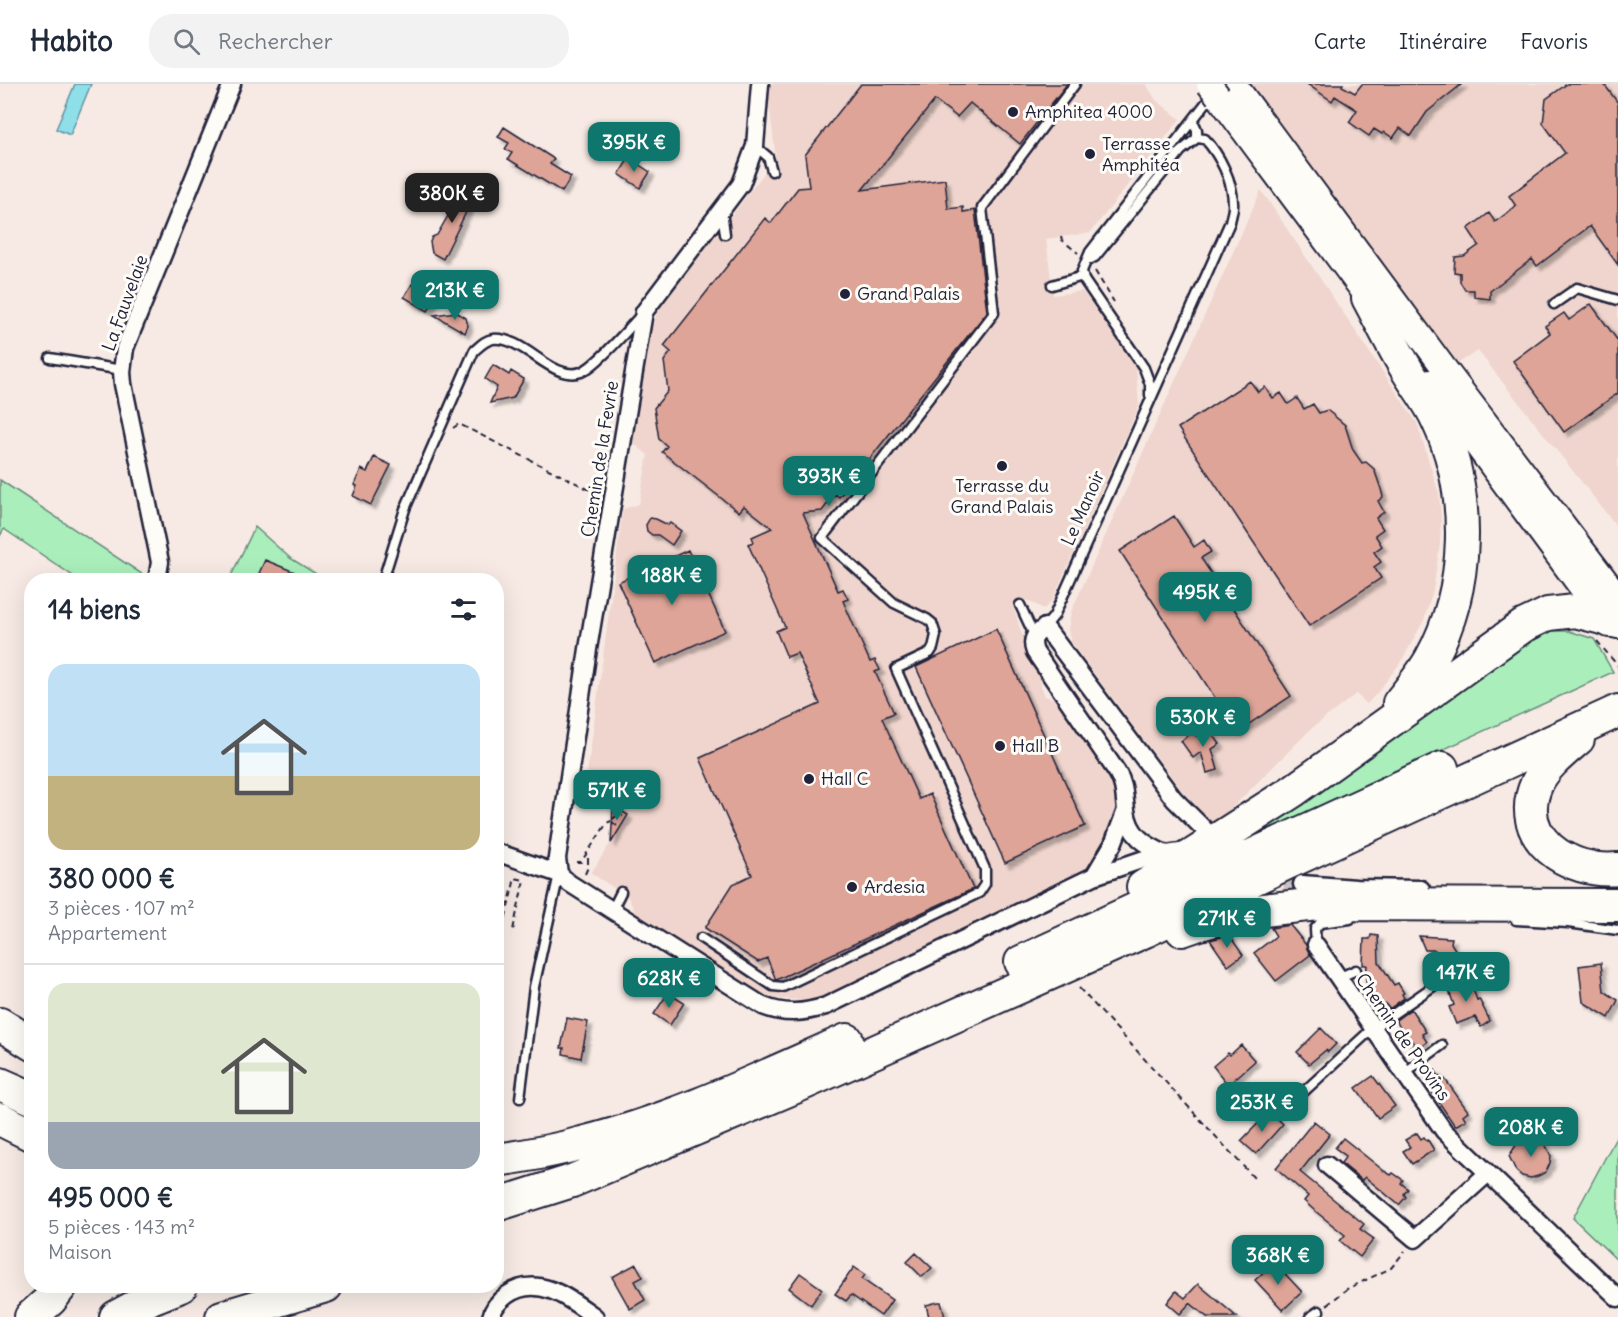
<!DOCTYPE html>
<html lang="fr">
<head>
<meta charset="utf-8">
<style>
  body { margin:0; font-family:Delius,sans-serif; background:#f2f2f3; color:#1f2937; height:100vh; display:flex; flex-direction:column; font-size:22px; white-space:nowrap }
  * { box-sizing:border-box; margin:0 }
  p { font-size:20px; color:#747a83 }
  .icon { flex:none; width:33px; height:33px; fill:none; stroke:currentColor; stroke-width:2; stroke-linecap:round; stroke-linejoin:round }
  .map { position:relative; flex:1; overflow:hidden }
  .drawer { position:absolute; left:24px; top:489px; width:480px; height:720px; display:flex; flex-direction:column; background:#fff; border-radius:24px; box-shadow:0 6px 24px #0002 }
  .drawer>* { flex:none }
  .price { position:absolute; translate:-50% -51px; padding:0 14px; border-radius:12px; background:#0f766e; color:#fff; font-size:20px; line-height:39px; filter:drop-shadow(0 2px 3px #0008) }
  .price::after { content:''; position:absolute; left:50%; top:36px; width:18px; height:14px; margin-left:-9px; background:inherit; clip-path:polygon(0 0,100% 0,50% 100%) }
  .price.current { background:#222; color:#fff }
  ul { padding:0; list-style:none }
  li { display:grid; align-content:center; gap:12px; height:318px; padding:0 24px }
  li+li { border-top:2px solid #e0e1e3 }
  li span { display:grid; place-items:center; height:186px; border-radius:18px; color:#555 }
  li>.icon { margin-inline-start:auto }
  span .icon { width:108px; height:108px; fill:#fffc; stroke-width:1 }
  li b { font-size:26px }
  h2 { display:flex; justify-content:space-between; align-items:center; height:72px; padding:0 24px; font-size:26px }
  header { display:flex; align-items:center; gap:36px; box-sizing:border-box; height:84px; padding:0 30px; background:#fff; border-bottom:2px solid #e0e1e3 }
  header strong { font-size:28px }
  nav { display:flex; gap:33px; margin-inline-start:auto; font-size:21px }
  .search { width:420px; height:54px; background:#f2f2f3; display:flex; align-items:center; gap:15px; box-sizing:border-box; padding:0 21px; border-radius:24px; color:#747a83; font-size:22px }
  .map>svg:first-child { display:block }
  .built { fill:#efd5cd }
  .green { fill:#aaefbb; stroke:#66887b; stroke-width:1.5 }
  .water { fill:#8fdfe9; stroke:#6393a3; stroke-width:1.5 }
  .building { fill:#dda497; stroke:#22223b; stroke-width:1.5; filter:url(#shadow) }
  .lines { fill:none; stroke-linecap:round; stroke-linejoin:round }
  .minor-tunnel { stroke:#ccc2c2; stroke-width:16; stroke-dasharray:16 8; stroke-linecap:butt }
  .service-casing { stroke:#22223b; stroke-width:13 }
  .minor-casing { stroke:#22223b; stroke-width:21 }
  .secondary-casing { stroke:#22223b; stroke-width:28 }
  .motorway-casing { stroke:#22223b; stroke-width:36 }
  .path { stroke:#22223b; stroke-width:2; stroke-dasharray:6 4.5; stroke-linecap:butt }
  .service { stroke:#fdfcf7; stroke-width:8 }
  .minor { stroke:#fdfcf7; stroke-width:16 }
  .secondary { stroke:#fdfcf7; stroke-width:24 }
  .motorway { stroke:#fdfcf7; stroke-width:32 }
  .secondary-bridge-casing { stroke:#22223b; stroke-width:28; stroke-linecap:butt }
  .secondary-bridge { stroke:#fdfcf7; stroke-width:24 }
  .poi-dot { fill:#22223b; stroke:#fdfcf7; stroke-width:2 }
  .labels { text-anchor:middle; stroke-width:6; stroke-linejoin:round; paint-order:stroke }
  .poi-label { font-size:18px; fill:#22223b; stroke:#fdfcf7; text-anchor:start }
  .street-label { font-size:18px; fill:#22223b; stroke:#fdfcf7 }
</style>
</head>
<body>
<header>
<strong>Habito</strong>
<div class="search"><svg class="icon" aria-label="search" viewBox="0 0 24 24"><circle cx="10" cy="10" r="6"/><path d="M15 15l6 6"/></svg>Rechercher</div>
<nav><a>Carte</a><a>Itinéraire</a><a>Favoris</a></nav>
</header>
<div class="map">
<svg width="1618" height="1233" viewBox="0 0 1618 1233">
  <defs>
    <filter id="shadow"><feDropShadow dx="4.5" dy="4.5" stdDeviation="1.5" flood-color="#0004"/></filter>
  </defs>
  <rect width="100%" height="100%" fill="#f7eae4"/>
  <filter id="ink" filterUnits="userSpaceOnUse"><feTurbulence type="fractalNoise" baseFrequency=".0167" numOctaves="2"/><feDisplacementMap in="SourceGraphic" scale="12" xChannelSelector="R" yChannelSelector="G"/><feConvolveMatrix kernelMatrix="1 2 1 2 8 2 1 2 1" color-interpolation-filters="sRGB"/></filter>
  <g filter="url(#ink)">
    <path class="built" d="M 770,0 L 1146,0 L 1156,16 L 1180,35 L 1090,149 L 1046,155 L 1053,211 L 1083,207 L 1136,284 L 1139,322 L 1052,517 L 1044,525 L 1026,516 L 1014,526 L 1031,577 L 1040,590 L 1041,602 L 1045,612 L 1059,617 L 1113,696 L 1117,711 L 1112,748 L 1090,786 L 1041,810 L 1039,807 L 812,917 L 769,914 L 636,830 L 628,813 L 591,789 L 628,732 L 585,705 L 623,425 L 639,420 L 648,371 L 633,359 L 652,244 L 659,222 L 715,152 L 730,149 L 729,135 L 765,88 L 777,86 L 769,17 Z
      M 1250,0 L 1618,0 L 1618,444 L 1478,267 L 1455,281 Z
      M 1261,106 L 1417,339 L 1439,410 L 1441,434 L 1440,460 L 1433,507 L 1424,536 L 1401,578 L 1377,609 L 1367,620 L 1356,610 L 1312,644 L 1215,741 L 1182,707 L 1071,559 L 1068,545 L 1071,528 Z"/>
    <path class="green" d="M 0,396 L 148,494 L 147,496 L 79,496 L 4,445 L 0,452 Z
      M 255,443 L 290,474 L 326,496 L 229,496 Z
      M 1551,547 L 1569,547 L 1594,555 L 1613,588 L 1258,750 L 1498,576 Z
      M 1618,1050 L 1618,1177 L 1573,1134 Z"/>
    <path class="water" d="M 75,0 L 91,0 L 70,51 L 56,45 Z"/>
    <path class="building" d="M 861,0 L 1067,0 L 1020,60 L 970,19 L 957,33 L 935,16 L 862,106 L 945,95 L 948,125 L 963,123 L 963,128 L 975,126 L 987,228 L 839,413 L 835,410 L 822,427 L 803,429 L 838,507 L 843,505 L 848,515 L 843,517 L 870,578 L 875,576 L 880,586 L 875,588 L 894,629 L 882,634 L 919,715 L 930,710 L 973,805 L 776,896 L 767,874 L 758,878 L 705,844 L 733,800 L 752,791 L 700,674 L 820,620 L 797,569 L 787,573 L 776,547 L 785,543 L 748,460 L 754,458 L 752,453 L 772,444 L 744,422 L 739,428 L 662,368 L 667,362 L 659,355 L 654,324 L 668,307 L 664,277 L 671,268 L 664,262 L 765,134 L 771,139 L 798,104 L 809,103 L 805,71 Z
      M 1307,0 L 1343,0 L 1342,2 L 1355,9 L 1362,0 L 1462,0 L 1427,28 L 1411,52 L 1400,44 L 1393,54 L 1384,48 L 1382,50 L 1374,45 L 1369,52 L 1349,38 L 1357,26 L 1335,12 L 1332,17 Z
      M 1567,0 L 1604,0 L 1618,19 L 1618,181 L 1590,142 L 1537,182 L 1532,175 L 1490,207 L 1490,215 L 1474,213 L 1474,206 L 1465,206 L 1460,198 L 1460,189 L 1454,188 L 1455,173 L 1464,172 L 1479,161 L 1468,145 L 1489,129 L 1495,138 L 1516,122 L 1509,112 L 1565,69 L 1543,39 L 1546,15 Z
      M 504,43 L 554,75 L 550,80 L 571,93 L 562,108 L 508,75 L 512,69 L 505,65 L 509,59 L 498,53 Z
      M 629,74 L 650,88 L 640,104 L 619,90 Z
      M 465,102 L 476,108 L 443,175 L 432,169 L 430,158 L 432,153 L 437,151 Z
      M 412,200 L 436,214 L 428,227 L 404,213 Z
      M 1591,220 L 1618,257 L 1618,309 L 1564,348 L 1513,277 L 1550,249 L 1545,242 L 1564,229 L 1569,236 Z
      M 456,228 L 466,234 L 468,242 L 465,249 L 434,231 Z
      M 493,281 L 509,291 L 511,287 L 524,295 L 513,314 L 490,319 L 497,303 L 485,295 Z
      M 1250,297 L 1258,308 L 1265,303 L 1273,314 L 1281,309 L 1288,320 L 1297,314 L 1304,325 L 1313,320 L 1319,329 L 1327,326 L 1345,341 L 1353,366 L 1362,379 L 1366,378 L 1374,385 L 1381,405 L 1383,413 L 1378,417 L 1384,428 L 1376,434 L 1383,445 L 1375,451 L 1382,462 L 1374,468 L 1381,478 L 1374,483 L 1381,494 L 1309,542 L 1178,344 Z
      M 374,373 L 391,381 L 371,421 L 353,412 L 357,402 L 354,401 L 361,385 L 367,388 Z
      M 1174,432 L 1194,463 L 1204,456 L 1211,468 L 1201,474 L 1291,612 L 1237,648 L 1120,467 Z
      M 650,434 L 656,435 L 668,441 L 670,439 L 681,447 L 672,461 L 658,451 L 652,451 L 647,447 L 646,441 Z
      M 688,466 L 725,547 L 655,579 L 618,498 Z
      M 265,476 L 314,496 L 256,496 Z
      M 996,545 L 1085,742 L 1005,779 L 916,583 Z
      M 1208,644 L 1220,660 L 1212,665 L 1218,686 L 1207,689 L 1201,668 L 1193,674 L 1181,657 L 1193,648 L 1196,652 Z
      M 613,722 L 628,731 L 611,759 Z
      M 1290,841 L 1306,861 L 1310,871 L 1276,897 L 1254,869 L 1276,852 L 1271,844 Z
      M 1229,851 L 1243,871 L 1228,882 L 1210,856 Z
      M 1371,851 L 1378,852 L 1379,878 L 1394,901 L 1398,899 L 1404,909 L 1402,910 L 1404,914 L 1389,925 L 1386,920 L 1382,922 L 1366,897 L 1367,881 L 1363,881 L 1364,855 L 1370,855 Z
      M 1419,852 L 1452,854 L 1451,859 L 1464,880 L 1445,887 L 1435,870 L 1435,866 L 1425,866 Z
      M 1601,879 L 1604,907 L 1618,916 L 1609,934 L 1583,918 L 1579,882 Z
      M 1468,892 L 1477,916 L 1479,915 L 1490,937 L 1481,943 L 1475,933 L 1456,940 L 1449,923 L 1454,921 L 1448,904 L 1454,902 L 1451,898 Z
      M 668,909 L 684,919 L 670,941 L 654,930 Z
      M 1411,925 L 1426,948 L 1422,950 L 1427,958 L 1417,965 L 1412,957 L 1408,960 L 1396,936 Z
      M 567,934 L 588,938 L 581,974 L 563,970 L 564,964 L 561,964 Z
      M 1321,944 L 1336,960 L 1328,968 L 1326,966 L 1309,980 L 1297,968 Z
      M 1241,961 L 1255,977 L 1228,1001 L 1213,982 L 1228,969 L 1230,971 Z
      M 1435,986 L 1442,997 L 1445,995 L 1468,1027 L 1463,1031 L 1466,1036 L 1455,1042 L 1430,1005 L 1432,1003 L 1425,992 Z
      M 1373,992 L 1395,1022 L 1378,1034 L 1356,1004 Z
      M 1270,1027 L 1283,1040 L 1256,1070 L 1241,1057 Z
      M 1314,1037 L 1330,1050 L 1300,1088 L 1364,1140 L 1360,1145 L 1374,1155 L 1360,1173 L 1340,1157 L 1345,1151 L 1315,1127 L 1304,1117 L 1308,1112 L 1276,1084 Z
      M 1417,1049 L 1421,1055 L 1424,1053 L 1427,1057 L 1428,1056 L 1434,1066 L 1412,1080 L 1403,1067 L 1410,1063 L 1405,1056 Z
      M 1531,1053 L 1544,1058 L 1551,1072 L 1550,1079 L 1546,1088 L 1538,1092 L 1531,1094 L 1522,1092 L 1516,1087 L 1509,1072 L 1518,1058 Z
      M 1343,1054 L 1384,1087 L 1391,1091 L 1393,1089 L 1403,1096 L 1401,1099 L 1408,1105 L 1404,1110 L 1406,1113 L 1399,1121 L 1365,1093 L 1362,1096 L 1341,1079 L 1346,1072 L 1335,1064 Z
      M 916,1169 L 932,1184 L 922,1193 L 907,1178 Z
      M 1274,1178 L 1302,1208 L 1283,1226 L 1255,1196 Z
      M 636,1180 L 643,1193 L 635,1197 L 645,1216 L 630,1225 L 612,1193 Z
      M 854,1183 L 865,1191 L 862,1195 L 892,1216 L 881,1232 L 851,1211 L 846,1217 L 835,1210 Z
      M 800,1189 L 822,1205 L 811,1221 L 789,1204 Z
      M 1198,1200 L 1237,1233 L 1207,1233 L 1190,1219 L 1180,1230 L 1167,1219 L 1176,1207 L 1185,1214 Z
      M 938,1218 L 941,1218 L 945,1233 L 929,1233 L 926,1221 Z"/>
    <g class="lines">
      <path class="minor-tunnel" d="M 1261,793 L 1277,799 L 1302,800"/>
      <defs>
        <path id="service" d="M 755,62 L 768,73 L 772,87
          M 722,127 L 725,150
          M 1087,177 L 1095,173 L 1181,67 L 1197,54 L 1197,46 L 1195,41
          M 1052,201 L 1083,192
          M 1554,220 L 1577,204 L 1618,216
          M 50,274 L 122,286
          M 1150,311 L 1150,300 L 1144,284 L 1084,196 L 1082,187 L 1090,168 L 1213,10
          M 383,496 L 405,425 L 474,267 C 480,262 485,256 493,255 C 524,252 552,298 581,288 C 596,283 629,244 641,231
          M 1020,521 L 1034,551
          M 1045,543 L 1054,532 L 1230,138 C 1231,132 1234,125 1233,119 C 1233,97 1219,70 1205,55 L 1197,54
          M 612,826 L 621,808
          M 1516,836 L 1568,839 L 1618,846
          M 701,854 L 773,902 L 783,903 L 979,809 L 985,800 L 985,785 L 896,585 L 930,569 L 933,564 L 936,551 L 932,539 L 927,535 L 894,519 L 822,454 L 994,229 L 982,124 L 1075,0
          M 1316,861 L 1315,845 L 1320,839 L 1350,835
          M 1338,894 L 1356,886
          M 1404,989 L 1442,961
          M 520,1014 L 534,903 L 559,790
          M 1285,1025 L 1373,944 L 1448,892 L 1482,880
          M 1310,1233 L 1319,1227"/>
        <path id="minor" d="M 157,496 L 160,478 L 123,300 L 122,288 L 125,264 L 232,0
          M 496,768 L 559,790
          M 1166,770 C 1145,761 1129,751 1126,726 C 1124,711 1125,701 1117,688 L 1035,568 C 1030,555 1035,551 1045,543 L 1174,715 L 1206,747
          M 559,790 L 557,774 L 588,565 L 644,228 L 741,100 L 755,62 L 760,0
          M 559,790 L 569,799 L 763,922 C 785,931 804,929 826,922 L 1094,792 L 1153,772 L 1187,767
          M 1094,792 L 1113,760 L 1126,726
          M 1302,800 L 1356,804 L 1421,805
          M 1316,861 L 1444,1047 L 1618,1214
          M 1327,1081 L 1415,1155 L 1487,1090
          M 491,1233 C 493,1224 500,1216 507,1211 C 538,1189 570,1215 595,1233"/>
        <path id="secondary" d="M 1234,0 L 1444,284 L 1618,513
          M 1218,12 L 1378,227
          M 1430,298 L 1609,541"/>
        <path id="motorway" d="M 1368,214 C 1381,238 1393,263 1407,286 C 1417,303 1430,318 1438,337 C 1472,410 1470,504 1431,575 C 1422,591 1410,605 1399,619
          M 1578,655 C 1563,668 1546,681 1537,699 C 1512,754 1569,790 1618,785
          M 1143,803 L 1293,707 L 1523,542 L 1548,530 L 1575,527 L 1618,538
          M 1182,846 C 1226,829 1275,824 1321,820 L 1618,821
          M 1021,878 L 1442,684
          M 0,940 L 32,960
          M 0,1000 L 32,1014
          M 0,1035 L 32,1051
          M 496,1076 C 525,1072 554,1067 582,1059 C 674,1036 761,994 847,956
          M 496,1121 L 572,1097 L 800,1001 L 1145,847 L 1287,779 L 1618,627
          M 31,1233 L 51,1215 L 61,1202
          M 116,1233 L 151,1214 L 181,1202
          M 222,1233 L 326,1202"/>
      </defs>
      <use href="#service" class="service-casing"/>
      <use href="#minor" class="minor-casing"/>
      <use href="#secondary" class="secondary-casing"/>
      <use href="#motorway" class="motorway-casing"/>
      <path class="path" d="M 1061,153 L 1062,156 L 1078,169
        M 1095,187 L 1114,218
        M 453,344 L 459,340 L 592,407
        M 1597,557 L 1618,582
        M 617,742 L 611,737 L 616,732 L 623,732
        M 576,778 L 581,778 L 607,739 L 611,737
        M 585,790 L 588,783 L 588,770
        M 503,844 L 515,794 L 524,796 L 513,846
        M 1079,904 L 1255,1095
        M 1327,1221 L 1347,1205 L 1391,1184 L 1405,1167"/>
      <use href="#service" class="service"/>
      <use href="#minor" class="minor"/>
      <use href="#secondary" class="secondary"/>
      <use href="#motorway" class="motorway"/>
      <defs>
        <path id="secondary-bridge" d="M 1209,0 L 1218,12"/>
      </defs>
      <use href="#secondary-bridge" class="secondary-bridge-casing"/>
      <use href="#secondary-bridge" class="secondary-bridge"/>
    </g>
  </g>
  <g class="poi-dot">
    <circle cx="1013" cy="28" r="6"/>
    <circle cx="1090" cy="70" r="6"/>
    <circle cx="845" cy="210" r="6"/>
    <circle cx="1002" cy="382" r="6"/>
    <circle cx="1000" cy="662" r="6"/>
    <circle cx="809" cy="695" r="6"/>
    <circle cx="852" cy="803" r="6"/>
  </g>
  <g class="labels">
    <g class="poi-label">
      <text x="1025" y="34">Amphitea 4000</text>
      <text x="1102" y="66">Terrasse<tspan x="1102" dy="21">Amphitéa</tspan></text>
      <text x="857" y="216">Grand Palais</text>
      <text x="1002" y="408" text-anchor="middle">Terrasse du<tspan x="1002" dy="21">Grand Palais</tspan></text>
      <text x="1012" y="668">Hall B</text>
      <text x="821" y="701">Hall C</text>
      <text x="864" y="809">Ardesia</text>
    </g>
    <g class="street-label">
      <text transform="translate(125 219) rotate(-70)" y="6">La Fauvelaie</text>
      <text transform="translate(600 375) rotate(-81)" y="6">Chemin de la Fevrie</text>
      <text transform="translate(1083 424) rotate(-66)" y="6">Le Manoir</text>
      <text transform="translate(1403 953) rotate(55)" y="6">Chemin de Provins</text>
    </g>
  </g>
</svg>
<b class="price" style="left:634px;top:89px">395K €</b>
<b class="price current" style="left:452px;top:140px">380K €</b>
<b class="price" style="left:455px;top:237px">213K €</b>
<b class="price" style="left:829px;top:423px">393K €</b>
<b class="price" style="left:672px;top:522px">188K €</b>
<b class="price" style="left:1205px;top:539px">495K €</b>
<b class="price" style="left:1203px;top:664px">530K €</b>
<b class="price" style="left:617px;top:737px">571K €</b>
<b class="price" style="left:1227px;top:865px">271K €</b>
<b class="price" style="left:1466px;top:919px">147K €</b>
<b class="price" style="left:669px;top:925px">628K €</b>
<b class="price" style="left:1262px;top:1049px">253K €</b>
<b class="price" style="left:1531px;top:1074px">208K €</b>
<b class="price" style="left:1278px;top:1202px">368K €</b>
<section class="drawer">
<h2>14 biens<svg class="icon" aria-label="filters" viewBox="0 0 24 24"><path d="M4 7h16M4 17h16"/><circle cx="9" cy="7" r="2"/><circle cx="15" cy="17" r="2"/></svg></h2>
<ul>
<li><span style="background:linear-gradient(#bfe0f5 60%,#c2b280 0)"><svg class="icon" aria-label="home" viewBox="0 0 24 24"><path d="M3 11l9-7 9 7M6 9v11h12V9"/></svg></span><div><b>380 000 €</b><p>3 pièces · 107 m²</p><p>Appartement</p></div></li>
<li><span style="background:linear-gradient(#dfe7d0 75%,#9aa5b1 0)"><svg class="icon" aria-label="home" viewBox="0 0 24 24"><path d="M3 11l9-7 9 7M6 9v11h12V9"/></svg></span><div><b>495 000 €</b><p>5 pièces · 143 m²</p><p>Maison</p></div></li>
</ul>
</section>
</div>
</body>
</html>
